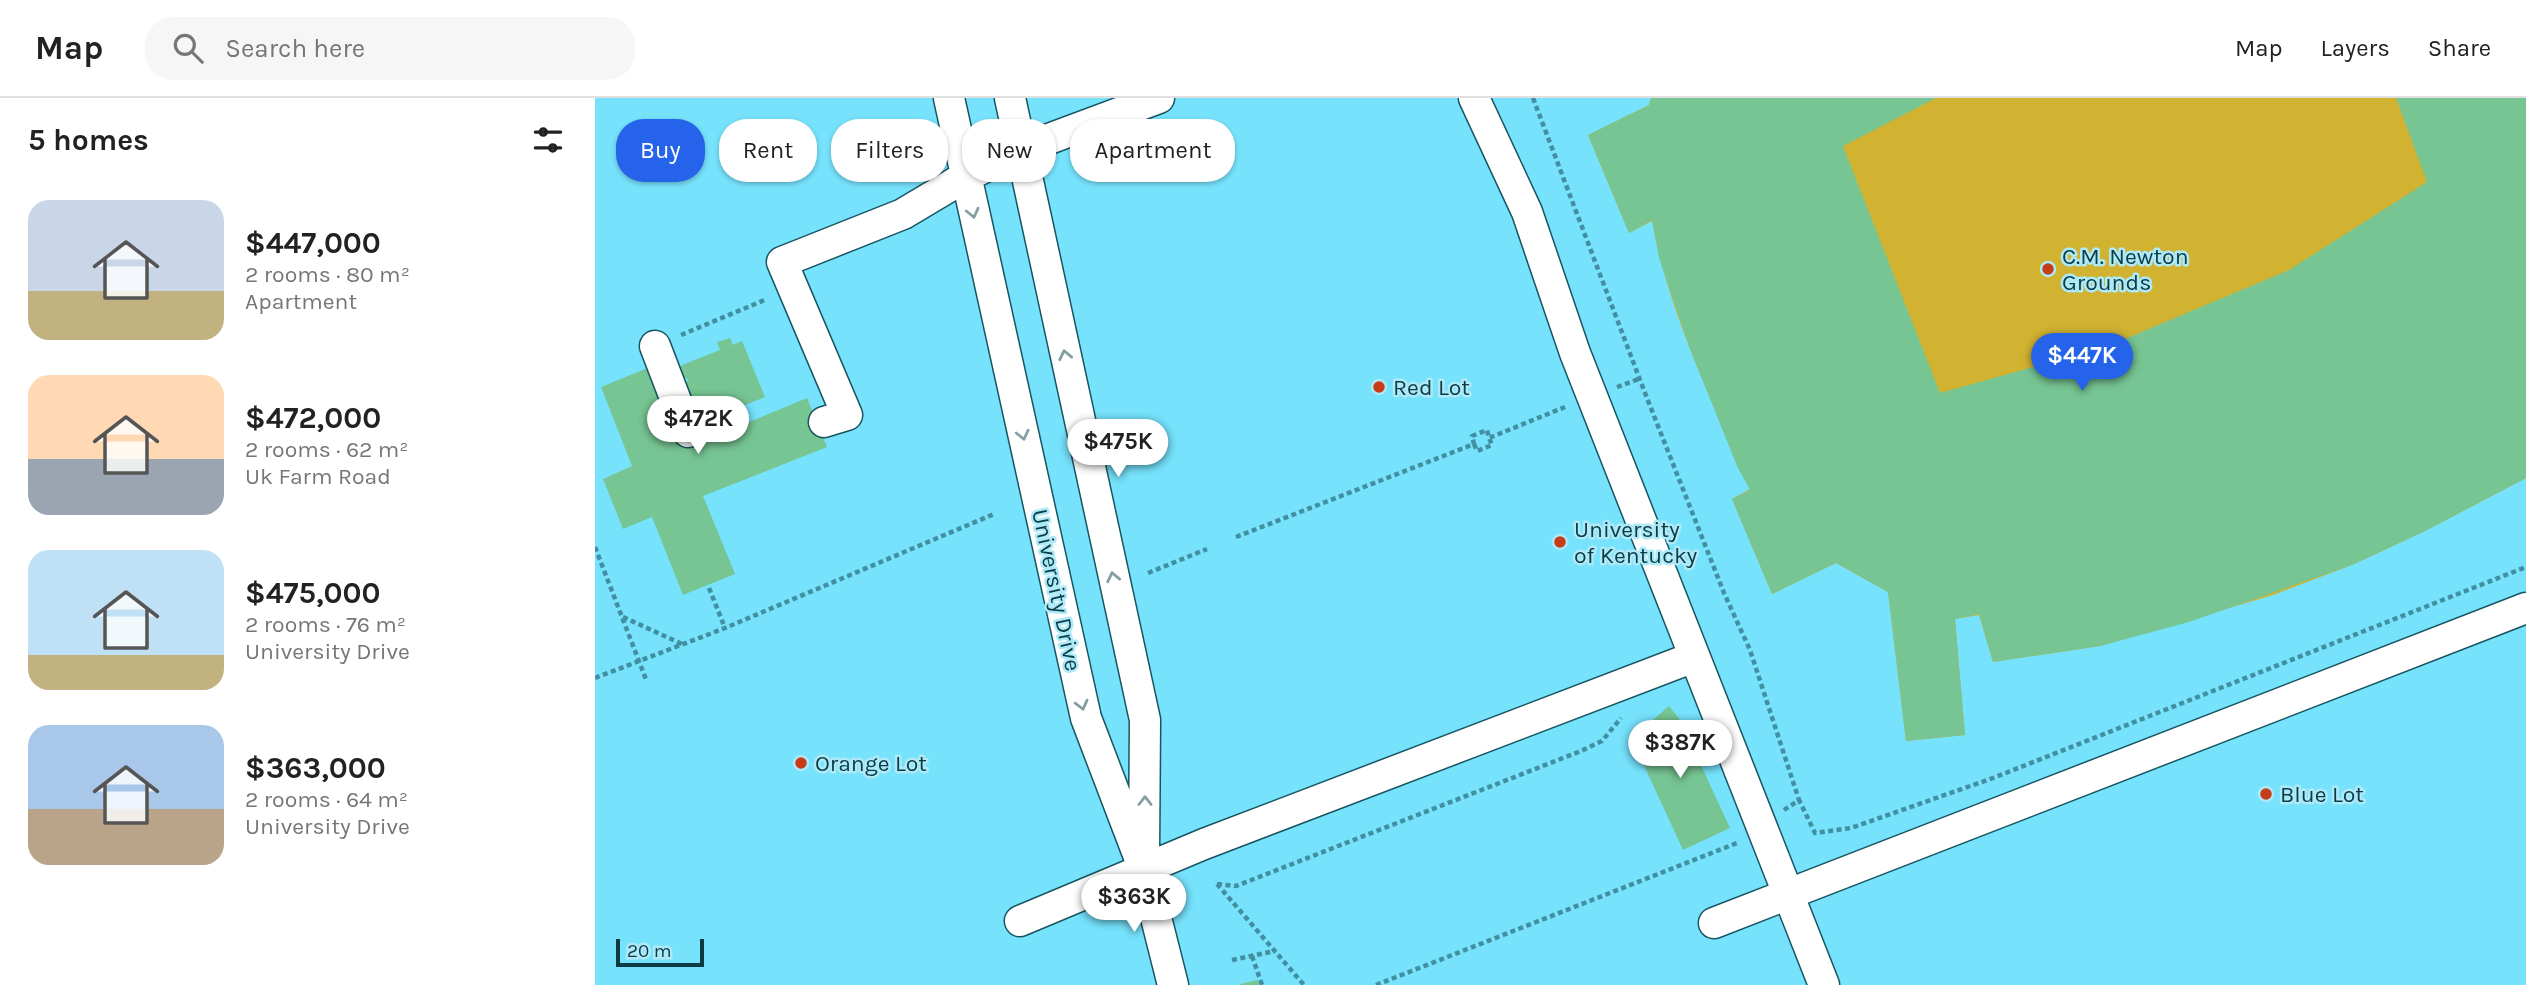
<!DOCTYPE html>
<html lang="en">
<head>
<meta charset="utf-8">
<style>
  body { margin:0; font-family:Karla,sans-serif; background:#f6f6f6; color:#222; height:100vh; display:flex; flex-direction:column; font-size:26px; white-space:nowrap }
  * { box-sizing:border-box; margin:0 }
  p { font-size:23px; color:#767676 }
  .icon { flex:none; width:38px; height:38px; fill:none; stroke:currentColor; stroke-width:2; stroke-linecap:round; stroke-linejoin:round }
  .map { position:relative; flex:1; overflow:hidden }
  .sheet { display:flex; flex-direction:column; background:#fff; width:595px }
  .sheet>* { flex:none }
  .guide { position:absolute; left:21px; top:21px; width:665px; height:63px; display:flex; gap:14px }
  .scale { position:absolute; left:21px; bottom:18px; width:88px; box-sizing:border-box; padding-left:7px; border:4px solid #0b3c46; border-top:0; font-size:19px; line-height:24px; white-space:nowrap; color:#0b3c46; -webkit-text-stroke:5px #aee9f8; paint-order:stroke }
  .price { position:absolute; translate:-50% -60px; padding:0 16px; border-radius:24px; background:#fff; color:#222; font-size:23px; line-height:46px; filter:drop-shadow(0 2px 4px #0008) }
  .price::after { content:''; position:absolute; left:50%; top:42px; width:21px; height:16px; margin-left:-10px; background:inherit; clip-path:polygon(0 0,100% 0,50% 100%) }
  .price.on { background:#2563eb; color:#fff }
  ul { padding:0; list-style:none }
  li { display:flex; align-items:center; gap:21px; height:175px; padding:0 28px }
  li span { display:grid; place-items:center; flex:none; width:196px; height:140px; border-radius:21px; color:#555 }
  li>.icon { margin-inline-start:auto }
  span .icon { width:84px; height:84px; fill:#fffc; stroke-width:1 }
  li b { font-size:30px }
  h2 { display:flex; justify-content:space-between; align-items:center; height:84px; padding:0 28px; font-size:30px }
  .pill { padding:0 24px; border-radius:28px; background:#fff; box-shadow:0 2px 5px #0004; font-size:24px; line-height:63px }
  .pill.on { background:#2563eb; color:#fff }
  header { display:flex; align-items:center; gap:42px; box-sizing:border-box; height:98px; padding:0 35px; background:#fff; border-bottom:2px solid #e0e0e0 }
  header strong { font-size:33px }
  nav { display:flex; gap:38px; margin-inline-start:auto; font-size:24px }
  .search { width:490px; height:63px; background:#f6f6f6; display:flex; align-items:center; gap:18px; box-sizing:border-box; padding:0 24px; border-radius:28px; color:#767676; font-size:26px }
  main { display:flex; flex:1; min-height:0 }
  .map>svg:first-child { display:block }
  .green { fill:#d1b331 }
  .building { fill:#77c593 }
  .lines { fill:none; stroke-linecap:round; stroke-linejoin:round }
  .minor-casing { stroke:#185561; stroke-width:33 }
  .path { stroke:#418fa1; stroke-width:4.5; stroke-dasharray:5 3.5; stroke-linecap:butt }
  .minor { stroke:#fff; stroke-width:30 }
  .oneway { stroke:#859ea2 }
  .poi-dot { fill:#c53c17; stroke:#aee9f8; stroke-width:2.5 }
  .labels { text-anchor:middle; stroke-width:5; stroke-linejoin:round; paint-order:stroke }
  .poi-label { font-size:23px; fill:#0b3c46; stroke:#aee9f8; text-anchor:start }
  .street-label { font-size:23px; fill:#0b3c46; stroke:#aee9f8 }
</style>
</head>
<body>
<header>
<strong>Map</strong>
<div class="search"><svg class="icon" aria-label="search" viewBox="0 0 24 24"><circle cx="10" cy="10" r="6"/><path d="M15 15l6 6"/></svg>Search here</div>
<nav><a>Map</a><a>Layers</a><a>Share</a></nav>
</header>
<main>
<section class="sheet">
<h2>5 homes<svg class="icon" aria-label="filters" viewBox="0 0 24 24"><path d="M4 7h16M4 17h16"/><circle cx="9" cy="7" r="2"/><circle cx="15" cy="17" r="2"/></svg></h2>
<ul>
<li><span style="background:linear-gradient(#c9d6e8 65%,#c2b280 0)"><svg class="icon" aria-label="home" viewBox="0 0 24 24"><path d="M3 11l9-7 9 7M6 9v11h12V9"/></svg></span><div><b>$447,000</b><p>2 rooms · 80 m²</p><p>Apartment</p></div></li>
<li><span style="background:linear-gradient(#ffd9b3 60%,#9aa5b1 0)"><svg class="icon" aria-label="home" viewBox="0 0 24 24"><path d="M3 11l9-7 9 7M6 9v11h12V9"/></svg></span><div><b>$472,000</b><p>2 rooms · 62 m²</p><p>Uk Farm Road</p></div></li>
<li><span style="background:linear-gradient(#bfe0f5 75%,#c2b280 0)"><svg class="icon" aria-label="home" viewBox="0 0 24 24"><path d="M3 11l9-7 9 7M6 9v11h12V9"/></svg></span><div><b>$475,000</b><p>2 rooms · 76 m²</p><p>University Drive</p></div></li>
<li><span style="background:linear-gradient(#a9c7e8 60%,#b9a48a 0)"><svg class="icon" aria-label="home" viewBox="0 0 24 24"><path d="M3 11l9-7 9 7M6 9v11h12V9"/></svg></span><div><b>$363,000</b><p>2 rooms · 64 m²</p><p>University Drive</p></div></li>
</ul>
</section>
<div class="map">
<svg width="1931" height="887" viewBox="0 0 1931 887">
  <rect width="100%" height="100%" fill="#76e2fc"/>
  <path class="green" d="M 1056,0 L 1931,0 L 1931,380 L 1830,433 L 1757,467 L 1678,497 L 1505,548 L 1398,564 L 1384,517 L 1360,521 L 1370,637 L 1311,643 L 1293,494 L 1241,465 L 1177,496 L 1137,401 L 1155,391 C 1118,304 1074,217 1057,123 L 1034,135 L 993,37 L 1054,7 Z"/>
  <path class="building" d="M 1056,0 L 1341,0 L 1248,48 L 1345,295 L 1513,248 L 1694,172 L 1832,84 L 1801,0 L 1931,0 L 1931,380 L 1830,433 L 1757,467 L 1594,524 L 1505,548 L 1398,564 L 1384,516 L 1360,521 L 1370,637 L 1311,643 L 1293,494 L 1241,465 L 1177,496 L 1137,401 L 1155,392 L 1142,368 L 1095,251 L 1064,160 L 1057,122 L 1034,135 L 993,37 L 1054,7 Z
    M 135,240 L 138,247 L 147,243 L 170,299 L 145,309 L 152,325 L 212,300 L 232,349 L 108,398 L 140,476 L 88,497 L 57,419 L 28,431 L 8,381 L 37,368 L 6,289 L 55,269 L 88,350 L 140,329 L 133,312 L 109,322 L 103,310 L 92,314 L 82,288 L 93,283 L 92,280 L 88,281 L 84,271 L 87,267 L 125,252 L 122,244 Z
    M 1074,608 L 1085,622 L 1135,730 L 1088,752 L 1041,650 L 1035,642 Z
    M 663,882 L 664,887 L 645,887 L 645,886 Z"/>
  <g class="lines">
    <defs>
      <path id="minor" d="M 354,0 L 491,620 L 549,772 L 578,887
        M 415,0 L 550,622 L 549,757
        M 879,0 L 932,114 L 980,255 L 1229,887
        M 60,248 L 93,334
        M 229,324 L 252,317 L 187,164 L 308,116 L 370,79 L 427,51 L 564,0
        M 425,823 L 609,746 L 1099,559
        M 1119,825 L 1931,510"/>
    </defs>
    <use href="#minor" class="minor-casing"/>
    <path class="path" d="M 938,0 L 1050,295 L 1129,495 L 1155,552 L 1204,702
      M 86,237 L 172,201
      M 1022,289 L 1044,281
      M 879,346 L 882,353 L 897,347 L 894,340
      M 641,439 L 879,346 L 877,338 L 892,332 L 894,340 L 970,309
      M 0,449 L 52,584
      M 553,475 L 612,451
      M 114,490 L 130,530
      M 28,519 L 87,546
      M 0,580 L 130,530 L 399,416
      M 1189,712 L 1204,702 L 1220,735 L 1256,730 L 1398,680 L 1931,469
      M 622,786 L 641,788 L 986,653 L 1007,643 L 1026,620
      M 622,786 L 709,887
      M 657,858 L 667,887
      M 637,862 L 680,853
      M 781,887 L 1142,745"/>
    <use href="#minor" class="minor"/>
  </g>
  <defs><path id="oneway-chevron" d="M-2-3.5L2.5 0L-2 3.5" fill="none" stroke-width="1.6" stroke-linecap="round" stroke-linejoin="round" transform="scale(1.75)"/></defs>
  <g class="oneway">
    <use href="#oneway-chevron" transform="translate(378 115) rotate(77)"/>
    <use href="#oneway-chevron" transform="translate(470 257) rotate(-102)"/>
    <use href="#oneway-chevron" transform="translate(428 337) rotate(77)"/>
    <use href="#oneway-chevron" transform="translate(518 479) rotate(-102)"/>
    <use href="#oneway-chevron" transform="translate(487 607) rotate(76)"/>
    <use href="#oneway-chevron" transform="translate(550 703) rotate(-90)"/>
  </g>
  <g class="poi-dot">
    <circle cx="1453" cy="171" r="7"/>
    <circle cx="784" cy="289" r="7"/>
    <circle cx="965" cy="444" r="7"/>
    <circle cx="206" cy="665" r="7"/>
    <circle cx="1671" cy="696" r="7"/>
  </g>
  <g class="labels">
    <g class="poi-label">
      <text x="1467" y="166">C.M. Newton<tspan x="1467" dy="26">Grounds</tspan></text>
      <text x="798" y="297">Red Lot</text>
      <text x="979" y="439">University<tspan x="979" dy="26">of Kentucky</tspan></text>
      <text x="220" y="673">Orange Lot</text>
      <text x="1685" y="704">Blue Lot</text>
    </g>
    <g class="street-label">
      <text transform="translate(462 492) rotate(78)" y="8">University Drive</text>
    </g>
  </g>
</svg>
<div class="scale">20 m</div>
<b class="price on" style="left:1487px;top:295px">$447K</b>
<b class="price" style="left:103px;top:358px">$472K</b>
<b class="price" style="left:523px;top:381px">$475K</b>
<b class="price" style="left:1085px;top:682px">$387K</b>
<b class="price" style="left:539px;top:836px">$363K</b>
<div class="guide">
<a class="pill on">Buy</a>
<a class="pill">Rent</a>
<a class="pill">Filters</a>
<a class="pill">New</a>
<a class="pill">Apartment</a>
</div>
</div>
</main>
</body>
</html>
